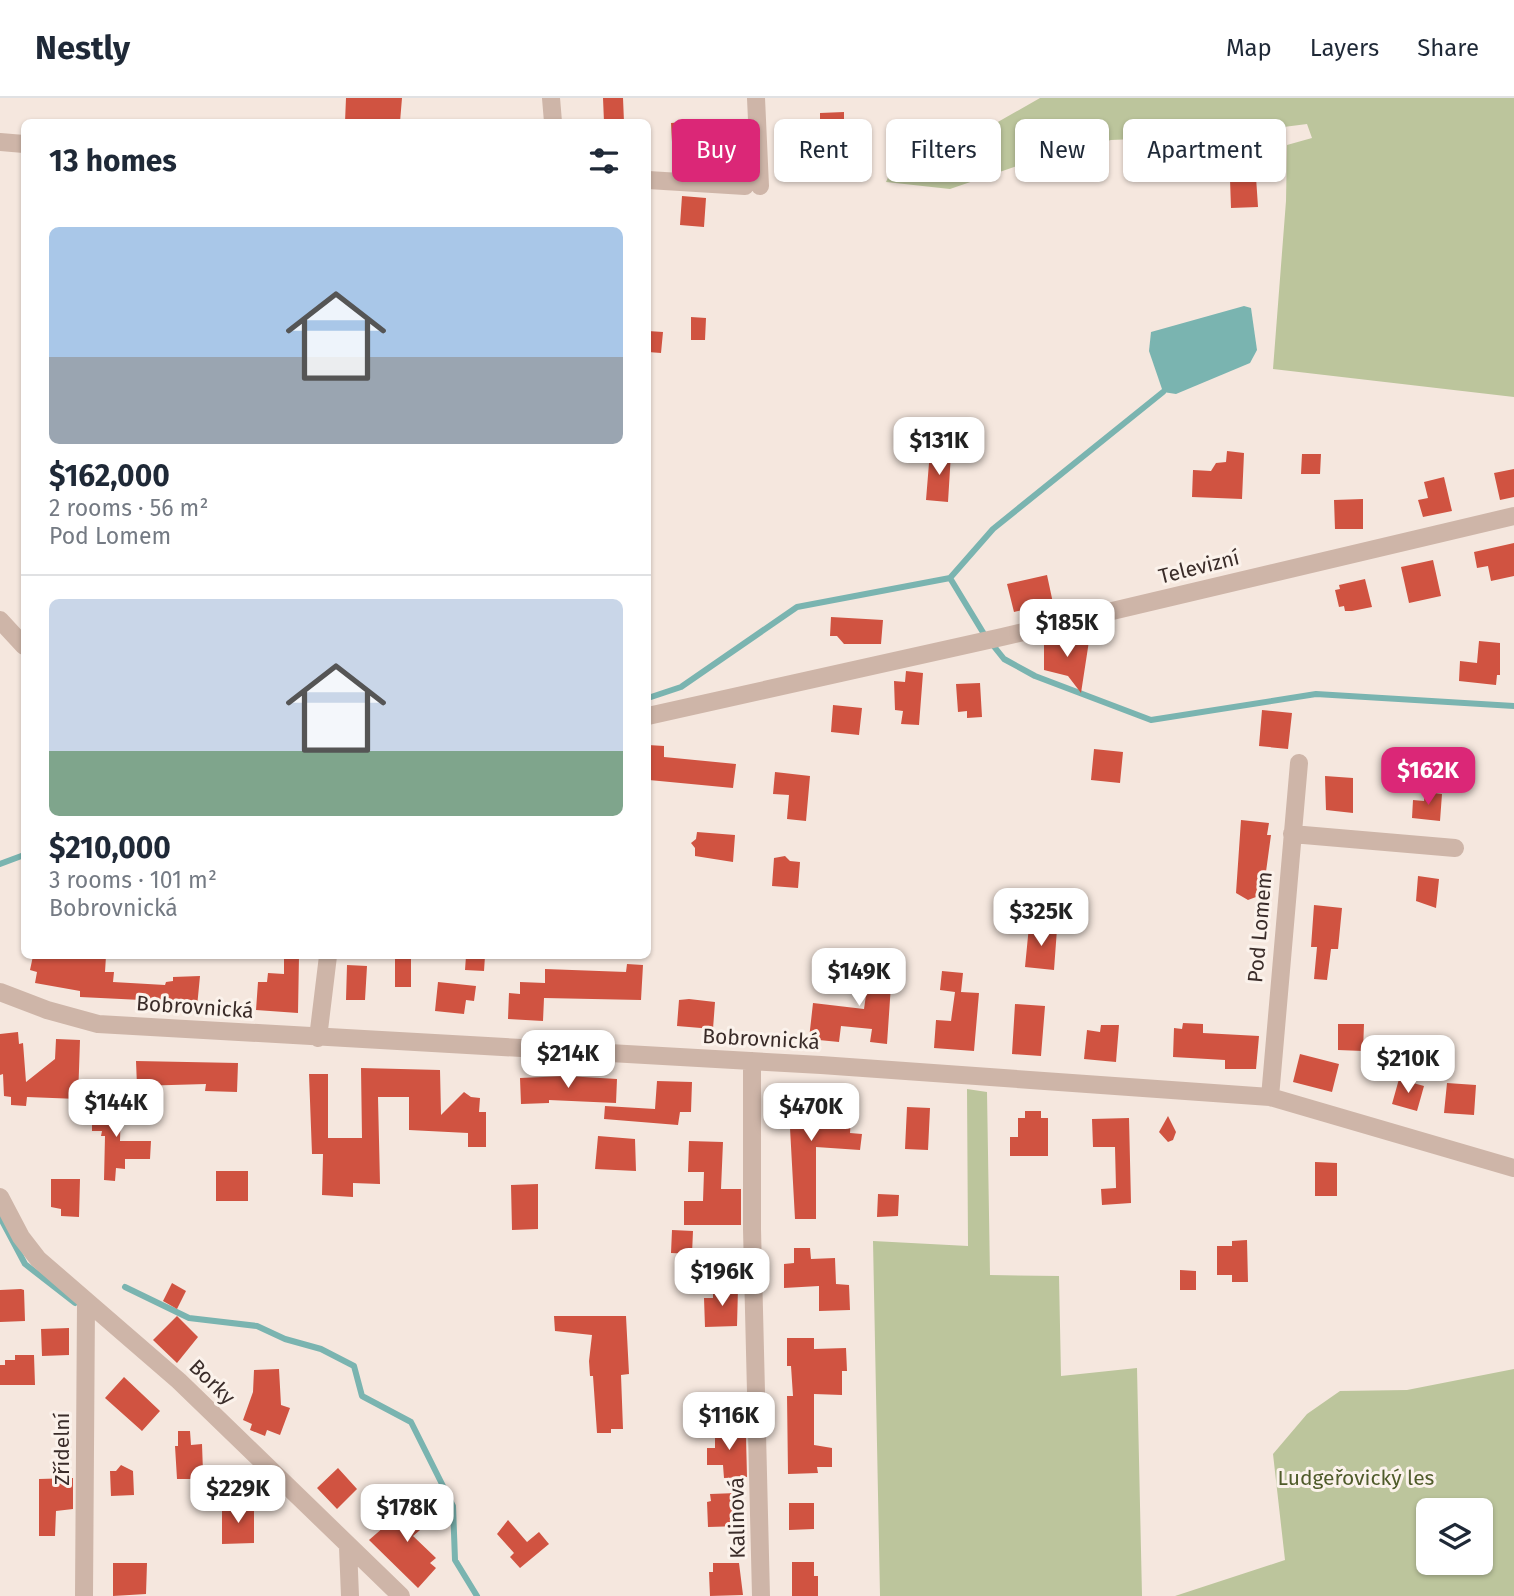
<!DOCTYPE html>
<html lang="en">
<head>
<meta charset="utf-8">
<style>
  body { margin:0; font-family:"Fira Sans",sans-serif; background:#f2f2f3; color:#1f2937; height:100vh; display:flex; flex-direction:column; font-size:26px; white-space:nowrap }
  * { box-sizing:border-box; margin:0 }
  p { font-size:23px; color:#747a83 }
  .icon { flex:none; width:38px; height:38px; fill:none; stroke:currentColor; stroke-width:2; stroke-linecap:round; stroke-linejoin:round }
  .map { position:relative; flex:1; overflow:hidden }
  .sheet { position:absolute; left:21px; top:21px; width:630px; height:840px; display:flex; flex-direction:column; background:#fff; border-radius:10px; box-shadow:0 2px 5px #0004 }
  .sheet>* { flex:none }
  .guide { position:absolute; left:672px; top:21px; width:665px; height:63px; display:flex; gap:14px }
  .fabs { position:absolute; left:1416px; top:1400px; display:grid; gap:14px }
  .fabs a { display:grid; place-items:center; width:77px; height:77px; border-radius:10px; background:#fff; box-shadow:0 2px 5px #0004; font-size:35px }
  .price { position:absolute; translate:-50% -60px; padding:0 16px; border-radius:14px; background:#fff; color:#222; font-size:23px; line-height:46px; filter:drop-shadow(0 2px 4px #0008) }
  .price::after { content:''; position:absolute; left:50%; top:42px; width:21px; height:16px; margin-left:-10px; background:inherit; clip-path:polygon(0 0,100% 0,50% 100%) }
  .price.selected { background:#db2777; color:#fff }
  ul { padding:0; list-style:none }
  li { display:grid; align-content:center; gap:14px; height:371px; padding:0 28px }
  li+li { border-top:2px solid #e0e1e3 }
  li span { display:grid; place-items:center; height:217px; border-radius:10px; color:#555 }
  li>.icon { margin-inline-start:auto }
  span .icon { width:126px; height:126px; fill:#fffc; stroke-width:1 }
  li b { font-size:30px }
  h2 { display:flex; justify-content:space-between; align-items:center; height:84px; padding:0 28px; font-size:30px }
  .chip { padding:0 24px; border-radius:10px; background:#fff; box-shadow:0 2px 5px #0004; font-size:24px; line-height:63px }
  .chip.selected { background:#db2777; color:#fff }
  header { display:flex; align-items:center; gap:42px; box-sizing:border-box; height:98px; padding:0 35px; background:#fff; border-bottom:2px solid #e0e1e3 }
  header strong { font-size:33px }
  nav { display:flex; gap:38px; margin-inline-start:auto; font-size:24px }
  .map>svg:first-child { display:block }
  .green { fill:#bcc59c; fill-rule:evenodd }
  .water { fill:#7ab4b0 }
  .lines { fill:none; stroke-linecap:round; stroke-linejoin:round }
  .stream { stroke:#7ab4b0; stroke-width:6 }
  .building { fill:#d05341 }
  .minor { stroke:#ceb5a8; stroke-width:18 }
  .labels { text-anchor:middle; stroke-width:6; stroke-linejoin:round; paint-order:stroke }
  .street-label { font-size:21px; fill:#3a2c29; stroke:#fbf2eb }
  .park-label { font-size:21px; fill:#4f5b2a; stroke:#fbf2eb }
</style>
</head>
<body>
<header>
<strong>Nestly</strong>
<nav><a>Map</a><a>Layers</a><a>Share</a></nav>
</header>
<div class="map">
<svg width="1514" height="1498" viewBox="0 0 1514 1498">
  <rect width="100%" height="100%" fill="#f5e7de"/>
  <path class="green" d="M 1040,0 L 1514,0 L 1514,299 L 1273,271 L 1286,103 L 1287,47 L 1312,40 L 1307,26 L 1211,38 L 1111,42 L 1017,68 L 950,91 L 886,84 L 890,75 L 915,63 L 938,58 Z
    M 967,991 L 987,994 L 990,1177 L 1059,1178 L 1061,1278 L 1137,1270 L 1142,1498 L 880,1498 L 873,1143 L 968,1148 Z
    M 1514,1271 L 1514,1498 L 1175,1498 L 1285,1462 L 1273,1356 L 1307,1316 L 1340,1293 L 1407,1292 ZM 1428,1412 L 1480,1412 L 1480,1465 L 1428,1465 Z"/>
  <path class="water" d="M 1244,208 L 1251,210 L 1257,252 L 1250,265 L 1176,296 L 1163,294 L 1149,253 L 1151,234 Z"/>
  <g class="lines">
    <path class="stream" d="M 950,480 L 993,431 L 1163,294
      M 648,600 L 681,589 L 797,509 L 950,480 L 984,536 L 1004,561 L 1035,578 L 1151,622 L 1316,596 L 1514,608
      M 0,766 L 24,757
      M 0,1119 L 25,1166 L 75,1205
      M 125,1189 L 189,1220 L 257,1228 L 285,1241 L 321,1251 L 354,1268 L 362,1298 L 411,1324 L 453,1408 L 455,1462 L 477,1498"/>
  </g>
  <path class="building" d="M 346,0 L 402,0 L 400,24 L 345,24 Z
    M 603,0 L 623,0 L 624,24 L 604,24 Z
    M 844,14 L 844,47 L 785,50 L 784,32 L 820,31 L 820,15 Z
    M 722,21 L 724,42 L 672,44 L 671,25 Z
    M 1274,60 L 1275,78 L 1256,79 L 1258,109 L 1231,110 L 1230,81 L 1185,83 L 1184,65 Z
    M 682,98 L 706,100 L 704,129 L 680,127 Z
    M 691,219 L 706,220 L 705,242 L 691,242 Z
    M 648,233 L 663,234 L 661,255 L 648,254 Z
    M 930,353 L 951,355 L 948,404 L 926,402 Z
    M 1227,353 L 1244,355 L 1242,401 L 1192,399 L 1193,372 L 1211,373 L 1216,365 L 1226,364 Z
    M 1302,356 L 1321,356 L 1320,376 L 1301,376 Z
    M 1514,371 L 1514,399 L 1500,402 L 1494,375 Z
    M 1444,379 L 1452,413 L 1423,419 L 1418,402 L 1428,400 L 1424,384 Z
    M 1363,401 L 1363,431 L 1335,431 L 1334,402 Z
    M 1514,445 L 1514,478 L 1491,483 L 1488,468 L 1477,470 L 1474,454 Z
    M 1433,462 L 1441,498 L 1409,505 L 1401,469 Z
    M 1047,477 L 1053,505 L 1014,514 L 1007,486 Z
    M 1365,481 L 1372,509 L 1352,513 L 1345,513 L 1344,508 L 1339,509 L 1335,492 L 1340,491 L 1339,487 Z
    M 831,519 L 883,522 L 881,546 L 844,546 L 837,538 L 830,538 Z
    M 1063,540 L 1089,543 L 1081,595 L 1068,578 L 1044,572 L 1044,544 L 1062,546 Z
    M 1479,543 L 1500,545 L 1500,577 L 1497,577 L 1496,587 L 1459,583 L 1460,563 L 1477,565 Z
    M 906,573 L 923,575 L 919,627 L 901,626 L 903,613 L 895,612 L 894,583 L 905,584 Z
    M 980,585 L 982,619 L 967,620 L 967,613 L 958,614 L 956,586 Z
    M 833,607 L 862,610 L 859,637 L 831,634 Z
    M 1262,612 L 1292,615 L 1288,651 L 1259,648 Z
    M 648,647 L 664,648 L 664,659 L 736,666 L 733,690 L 649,682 Z
    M 1094,651 L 1123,654 L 1120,685 L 1091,682 Z
    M 775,674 L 810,678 L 806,723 L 787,721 L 789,697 L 773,696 Z
    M 1325,678 L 1353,680 L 1353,715 L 1326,712 Z
    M 1425,694 L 1442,696 L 1440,723 L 1412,720 L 1413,702 L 1424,703 Z
    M 1241,722 L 1269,725 L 1267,737 L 1271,737 L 1265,781 L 1258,780 L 1256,799 L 1248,802 L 1236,795 Z
    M 697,734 L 735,737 L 733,764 L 695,758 L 695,750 L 691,745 L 696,741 Z
    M 785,758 L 790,763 L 800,764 L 798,790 L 772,788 L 774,760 Z
    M 1418,778 L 1439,781 L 1436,810 L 1416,803 Z
    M 1314,807 L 1342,810 L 1338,851 L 1331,851 L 1327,882 L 1314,881 L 1317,849 L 1311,849 Z
    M 1029,828 L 1057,831 L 1054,872 L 1025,869 Z
    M 872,855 L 893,857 L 887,946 L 870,944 L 872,931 L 841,928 L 839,944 L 809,941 L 813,905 L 864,911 Z
    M 33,858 L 106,858 L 105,874 L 114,874 L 113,884 L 165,887 L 166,884 L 173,883 L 173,879 L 200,878 L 197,909 L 162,908 L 162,903 L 80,899 L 80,893 L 35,885 L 37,874 L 30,872 Z
    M 284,858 L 299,858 L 298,915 L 256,912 L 258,884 L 267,884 L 268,875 L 284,876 Z
    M 395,858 L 411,858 L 411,889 L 395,889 Z
    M 466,858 L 485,858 L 484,873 L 465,872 Z
    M 627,866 L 643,867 L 641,902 L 544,900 L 543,923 L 508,921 L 509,895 L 520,896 L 520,884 L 545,885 L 545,871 L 626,874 Z
    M 347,867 L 367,868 L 365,902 L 346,902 Z
    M 942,873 L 963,875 L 961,894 L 979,895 L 974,953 L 934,950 L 936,922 L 951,923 L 955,894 L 940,892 Z
    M 438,884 L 476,888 L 474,903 L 466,902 L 464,916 L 435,913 Z
    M 689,901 L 715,904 L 713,931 L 677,928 L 679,902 Z
    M 1015,906 L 1045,908 L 1041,958 L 1012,956 Z
    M 1183,925 L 1203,926 L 1203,935 L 1259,938 L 1256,971 L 1225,971 L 1225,962 L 1173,959 L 1174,930 L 1182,931 Z
    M 1338,926 L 1364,926 L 1363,953 L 1338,952 Z
    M 1101,927 L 1119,927 L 1116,964 L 1084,961 L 1087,932 L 1100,934 Z
    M 18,934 L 19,946 L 23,945 L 26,984 L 55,961 L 56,941 L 80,942 L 78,1001 L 27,999 L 26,1008 L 11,1007 L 11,999 L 4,998 L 3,976 L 0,977 L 0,936 Z
    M 1300,956 L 1339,966 L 1332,994 L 1293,984 Z
    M 136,963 L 238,965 L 237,994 L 205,993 L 206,986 L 137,988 Z
    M 361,970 L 440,972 L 441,1017 L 464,994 L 471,999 L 480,1000 L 479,1014 L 486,1014 L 486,1049 L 468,1049 L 468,1035 L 409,1032 L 409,999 L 378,999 L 380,1086 L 353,1085 L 353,1099 L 322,1097 L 323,1056 L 312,1056 L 309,976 L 328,976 L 328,1040 L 362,1040 Z
    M 566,978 L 617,981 L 616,1005 L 549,1002 L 549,1005 L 521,1006 L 520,980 Z
    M 1399,981 L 1424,988 L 1417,1013 L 1392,1006 Z
    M 657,983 L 692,984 L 691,1014 L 680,1014 L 678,1027 L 604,1021 L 605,1008 L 655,1011 Z
    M 1447,985 L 1476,987 L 1474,1017 L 1444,1015 Z
    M 769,1001 L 844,1006 L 844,1018 L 851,1019 L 850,1035 L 862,1036 L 860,1052 L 816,1049 L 816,1121 L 795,1121 L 790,1030 L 768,1027 Z
    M 92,1005 L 121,1005 L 120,1043 L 151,1043 L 150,1061 L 125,1061 L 125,1071 L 116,1070 L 115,1083 L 104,1082 L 105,1038 L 101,1038 L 102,1033 L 92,1033 Z
    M 907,1009 L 930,1010 L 928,1052 L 905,1051 Z
    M 1025,1013 L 1041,1013 L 1041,1020 L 1048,1020 L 1048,1058 L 1010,1058 L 1010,1039 L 1018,1039 L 1018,1020 L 1025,1020 Z
    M 1168,1018 L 1176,1034 L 1173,1042 L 1168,1044 L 1159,1034 Z
    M 1129,1020 L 1131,1105 L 1102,1107 L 1101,1091 L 1116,1090 L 1115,1049 L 1093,1049 L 1092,1021 Z
    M 598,1038 L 635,1041 L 636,1073 L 595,1071 Z
    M 689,1043 L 723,1044 L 721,1091 L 741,1091 L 741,1127 L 684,1127 L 684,1103 L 703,1103 L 704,1074 L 688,1074 Z
    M 1315,1064 L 1337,1065 L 1337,1098 L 1315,1098 Z
    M 216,1073 L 248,1073 L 248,1103 L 216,1103 Z
    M 51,1081 L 80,1081 L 79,1119 L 61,1118 L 61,1111 L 51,1109 Z
    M 538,1086 L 538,1131 L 512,1132 L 511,1087 Z
    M 878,1096 L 899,1097 L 898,1118 L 877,1119 Z
    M 672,1132 L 693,1133 L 692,1156 L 671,1155 Z
    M 1247,1142 L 1248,1184 L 1232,1184 L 1232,1177 L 1217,1177 L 1217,1148 L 1232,1148 L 1232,1143 Z
    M 794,1150 L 810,1150 L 811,1161 L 835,1160 L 836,1186 L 849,1187 L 850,1212 L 819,1213 L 819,1188 L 784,1190 L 784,1166 L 794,1165 Z
    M 1180,1172 L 1196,1173 L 1196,1192 L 1180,1192 Z
    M 172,1185 L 186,1193 L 177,1211 L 163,1203 Z
    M 713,1190 L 738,1190 L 737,1228 L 705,1229 L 704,1200 L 713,1200 Z
    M 21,1191 L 24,1192 L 25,1223 L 0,1224 L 0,1192 Z
    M 177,1218 L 198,1239 L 177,1265 L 153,1242 Z
    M 554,1218 L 626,1218 L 629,1276 L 621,1277 L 623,1331 L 611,1331 L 611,1335 L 597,1335 L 593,1278 L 590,1278 L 589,1263 L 592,1237 L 555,1233 Z
    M 69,1230 L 69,1257 L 42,1258 L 41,1231 Z
    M 787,1240 L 814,1240 L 814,1251 L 846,1250 L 847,1273 L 842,1273 L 842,1297 L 814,1296 L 814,1347 L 832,1350 L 832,1369 L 817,1369 L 818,1375 L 788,1376 L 787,1298 L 793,1298 L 791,1268 L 787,1268 Z
    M 15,1257 L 34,1257 L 35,1287 L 0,1287 L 0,1267 L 5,1267 L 5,1262 L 15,1262 Z
    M 279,1271 L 281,1307 L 290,1310 L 280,1337 L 267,1332 L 265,1338 L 250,1332 L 252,1326 L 243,1322 L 253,1294 L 254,1272 Z
    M 124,1279 L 160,1313 L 142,1333 L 105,1300 Z
    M 739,1327 L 739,1339 L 746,1339 L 747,1379 L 724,1380 L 723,1367 L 707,1367 L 707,1350 L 715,1350 L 715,1328 Z
    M 178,1333 L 190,1333 L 191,1347 L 202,1346 L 203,1374 L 192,1375 L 192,1381 L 177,1381 L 175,1348 L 178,1348 Z
    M 121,1367 L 133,1373 L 134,1397 L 111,1398 L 110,1373 L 116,1373 Z
    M 338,1370 L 357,1391 L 337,1411 L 317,1390 Z
    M 73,1380 L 73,1411 L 56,1413 L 55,1438 L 39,1438 L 39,1381 Z
    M 737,1395 L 741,1428 L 708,1429 L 707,1404 L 711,1403 L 710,1396 Z
    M 415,1402 L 433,1421 L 413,1438 L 436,1460 L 430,1465 L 436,1470 L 418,1490 L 369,1442 Z
    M 789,1405 L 814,1405 L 814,1431 L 789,1432 Z
    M 222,1409 L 254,1409 L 254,1445 L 222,1446 Z
    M 508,1422 L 527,1444 L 539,1434 L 549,1446 L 520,1470 L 510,1459 L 514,1455 L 497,1436 Z
    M 792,1464 L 814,1464 L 814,1478 L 818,1478 L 818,1498 L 792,1498 Z
    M 113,1465 L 147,1465 L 146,1496 L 113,1498 Z
    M 713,1465 L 739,1465 L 743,1497 L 710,1498 L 709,1474 L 713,1474 Z"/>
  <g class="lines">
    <path class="minor" d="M 551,0 L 553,24
      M 756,0 L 760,88
      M 0,44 L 24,46
      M 648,82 L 745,88
      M 0,522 L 24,548
      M 648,618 L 1002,539 L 1514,418
      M 1292,736 L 1455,750
      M 0,894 L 47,912 L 98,926 L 821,967 L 1270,999 L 1514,1070
      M 318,940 L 328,858
      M 752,963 L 752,1131 L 761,1498
      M 1270,999 L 1299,665
      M 0,1099 L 21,1139 L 38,1161 L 179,1283 L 401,1498
      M 348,1449 L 350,1498
      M 84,1498 L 86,1205"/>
  </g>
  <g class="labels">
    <g class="street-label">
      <text transform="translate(1199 469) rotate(-14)" y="7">Televizní</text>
      <text transform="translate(1260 829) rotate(-85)" y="7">Pod Lomem</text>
      <text transform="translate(195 909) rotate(4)" y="7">Bobrovnická</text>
      <text transform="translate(761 941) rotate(3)" y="7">Bobrovnická</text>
      <text transform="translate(212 1284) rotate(44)" y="7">Borky</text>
      <text transform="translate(62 1351) rotate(-90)" y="7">Zřídelní</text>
      <text transform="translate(737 1420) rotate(-91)" y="7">Kalinová</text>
    </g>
    <g class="park-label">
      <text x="1356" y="1387">Ludgeřovický les</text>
    </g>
  </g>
</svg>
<div class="fabs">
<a><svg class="icon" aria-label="layers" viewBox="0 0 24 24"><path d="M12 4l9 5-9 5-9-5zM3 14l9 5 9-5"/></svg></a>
</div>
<b class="price" style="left:939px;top:379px">$131K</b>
<b class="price" style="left:1067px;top:561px">$185K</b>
<b class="price selected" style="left:1428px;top:709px">$162K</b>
<b class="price" style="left:1041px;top:850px">$325K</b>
<b class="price" style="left:859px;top:910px">$149K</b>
<b class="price" style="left:568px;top:992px">$214K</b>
<b class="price" style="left:1408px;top:997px">$210K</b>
<b class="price" style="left:116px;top:1041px">$144K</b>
<b class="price" style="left:811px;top:1045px">$470K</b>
<b class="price" style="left:722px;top:1210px">$196K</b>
<b class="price" style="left:729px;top:1354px">$116K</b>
<b class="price" style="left:238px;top:1427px">$229K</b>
<b class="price" style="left:407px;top:1446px">$178K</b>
<div class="guide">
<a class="chip selected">Buy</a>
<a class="chip">Rent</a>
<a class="chip">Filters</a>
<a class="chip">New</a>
<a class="chip">Apartment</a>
</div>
<section class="sheet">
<h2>13 homes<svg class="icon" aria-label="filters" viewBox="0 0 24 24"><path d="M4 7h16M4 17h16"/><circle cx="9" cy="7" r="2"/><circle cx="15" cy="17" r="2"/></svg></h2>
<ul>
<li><span style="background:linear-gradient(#a9c7e8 60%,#9aa5b1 0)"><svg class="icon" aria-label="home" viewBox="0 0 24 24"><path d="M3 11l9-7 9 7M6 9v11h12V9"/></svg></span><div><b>$162,000</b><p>2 rooms · 56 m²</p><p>Pod Lomem</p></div></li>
<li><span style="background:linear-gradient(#c9d6e8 70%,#7fa58c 0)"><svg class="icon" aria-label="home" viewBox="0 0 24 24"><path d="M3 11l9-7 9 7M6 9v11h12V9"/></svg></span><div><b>$210,000</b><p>3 rooms · 101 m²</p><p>Bobrovnická</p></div></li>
</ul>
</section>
</div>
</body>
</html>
